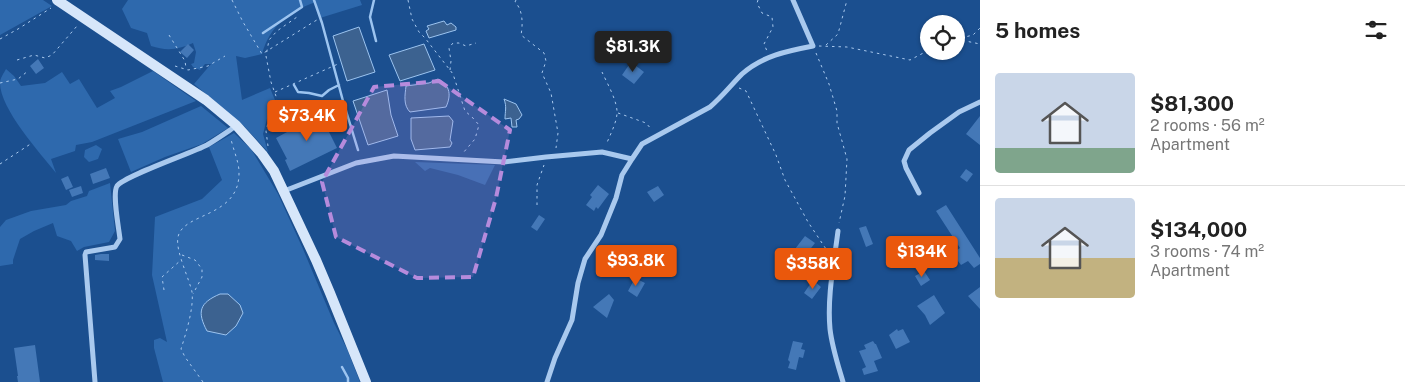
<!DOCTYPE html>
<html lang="en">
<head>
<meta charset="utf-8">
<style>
  body { margin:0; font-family:"Public Sans",sans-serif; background:#f6f6f6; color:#222; height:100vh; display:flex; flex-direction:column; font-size:19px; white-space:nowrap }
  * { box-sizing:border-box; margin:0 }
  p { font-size:16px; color:#767676 }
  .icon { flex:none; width:28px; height:28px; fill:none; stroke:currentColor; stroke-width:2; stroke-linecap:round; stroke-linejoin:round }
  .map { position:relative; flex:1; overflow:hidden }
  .sheet { display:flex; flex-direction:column; background:#fff; width:425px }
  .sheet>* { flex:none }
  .fabs { position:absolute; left:920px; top:15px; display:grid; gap:10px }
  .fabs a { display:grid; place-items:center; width:45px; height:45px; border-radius:50%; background:#fff; box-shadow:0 1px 4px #0004; font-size:25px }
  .price { position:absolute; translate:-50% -42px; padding:0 11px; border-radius:5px; background:#ea580c; color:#fff; font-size:16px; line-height:32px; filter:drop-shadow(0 1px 2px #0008) }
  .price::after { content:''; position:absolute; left:50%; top:30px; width:15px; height:11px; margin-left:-8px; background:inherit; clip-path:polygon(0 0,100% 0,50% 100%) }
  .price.selected { background:#222; color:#fff }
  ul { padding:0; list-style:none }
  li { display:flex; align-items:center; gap:15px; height:125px; padding:0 15px }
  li+li { border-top:1px solid #e0e0e0 }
  li span { display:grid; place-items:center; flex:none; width:140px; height:100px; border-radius:5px; color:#555 }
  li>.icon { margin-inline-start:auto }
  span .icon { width:60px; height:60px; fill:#fffc; stroke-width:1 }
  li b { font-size:21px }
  h2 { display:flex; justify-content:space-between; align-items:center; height:60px; padding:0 15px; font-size:21px }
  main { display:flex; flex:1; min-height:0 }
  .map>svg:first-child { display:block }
  .green { fill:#2e69ad }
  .water { fill:#3c6290; stroke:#9cc4f0 }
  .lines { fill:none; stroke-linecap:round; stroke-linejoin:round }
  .stream { stroke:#9cc4f0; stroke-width:2.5 }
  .building { fill:#4478b7 }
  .path { stroke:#a9c9ee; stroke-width:1; stroke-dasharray:2.5 4; stroke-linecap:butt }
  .street { stroke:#a9c9ee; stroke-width:5 }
  .secondary { stroke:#d6e6fa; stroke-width:10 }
  .marked { fill:#b68bdc; fill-opacity:0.2; stroke:#b68bdc; stroke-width:4; stroke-dasharray:10 6; stroke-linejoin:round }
</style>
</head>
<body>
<main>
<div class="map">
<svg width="980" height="382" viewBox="0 0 980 382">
  <rect width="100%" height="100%" fill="#1b4f8f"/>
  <path class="green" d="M 0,0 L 43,0 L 52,6 L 0,35 Z
    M 128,0 L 360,0 L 362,5 L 320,18 L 316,2 C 289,11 270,26 262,54 L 245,58 L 236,56 L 242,100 L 270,88 L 275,100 L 268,115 L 263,134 L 268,152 L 244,126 L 194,84 L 211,64 L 205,64 L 200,70 L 193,67 L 191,64 L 194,63 L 196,52 L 193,43 C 178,50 166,51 151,46 L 147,33 L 131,28 L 122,9 Z
    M 6,69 L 14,76 L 21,86 L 45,83 L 62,72 L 70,84 L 79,79 L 97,108 L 115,98 L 110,91 L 121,87 L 153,71 L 196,101 L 92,142 L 76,145 L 75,151 L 51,159 L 56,173 C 40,153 0,109 0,83 C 0,78 4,73 6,69 Z
    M 201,106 L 228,128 L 202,144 L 165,157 L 131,172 L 118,139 L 142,132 Z
    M 234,133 L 251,149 L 278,194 L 303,249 L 334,323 L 347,349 L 360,382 L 163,382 L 154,348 L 154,340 L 160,338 L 167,342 L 152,275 L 155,217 L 202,199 L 222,180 L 209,147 Z
    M 96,145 L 102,149 L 98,159 L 89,162 L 84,157 L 85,150 Z
    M 415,162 L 495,165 L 485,185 L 458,175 L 430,168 L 425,171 Z
    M 110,183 L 115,231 L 109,242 L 84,247 L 77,251 L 71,241 L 57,236 L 53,223 L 34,231 L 20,239 L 13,260 L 13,264 L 0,266 L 0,227 L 6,220 L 31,211 L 66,205 L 71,201 L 87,196 L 89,191 Z"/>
  <path class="water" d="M 444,21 L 447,25 L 451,23 L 456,27 L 456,30 L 429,38 L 426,31 L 429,29 L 427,26 Z
    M 359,27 L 375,72 L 347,81 L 333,36 Z
    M 424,44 L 435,70 L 400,81 L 389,55 Z
    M 438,79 C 451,86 451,96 446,107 L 410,112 C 403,105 405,95 406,86 L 429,83 Z
    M 387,90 L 391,115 L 398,136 L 368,145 L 353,101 Z
    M 504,99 L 516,104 L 522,115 L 519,119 L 516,120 L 517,127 L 512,127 L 511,118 L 505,119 C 505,111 507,107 504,99 Z
    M 449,116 L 453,121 L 450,140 L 452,143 L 450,147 L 415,150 L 411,139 L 411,118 Z
    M 220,294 L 228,294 L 240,305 L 243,313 L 236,326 L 226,335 L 207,331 C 197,312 199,303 220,294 Z"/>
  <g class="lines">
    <path class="stream" d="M 314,0 L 322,23 L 343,101 L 358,150
      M 374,0 L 370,17 L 376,41
      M 263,33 L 302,7 L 300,0
      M 294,85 L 298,92 L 309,93 L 322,96 L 329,90 L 339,85
      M 342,367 L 348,378 L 348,382"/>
  </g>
  <path class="building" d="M 188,44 L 194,50 L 187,58 L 180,52 Z
    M 38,59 L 44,68 L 36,74 L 30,66 Z
    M 631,62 L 644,72 L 634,84 L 622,75 Z
    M 322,113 L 330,128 L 328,130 L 337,148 L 290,171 L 285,160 L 287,159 L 276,138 Z
    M 980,116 L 980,145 L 966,134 Z
    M 106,168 L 110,178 L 93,184 L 90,174 Z
    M 966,169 L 973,174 L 967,182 L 960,177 Z
    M 68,176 L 73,187 L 66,190 L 61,179 Z
    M 598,185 L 609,194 L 598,209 L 596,207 L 594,211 L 586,205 L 592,197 L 590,195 Z
    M 81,186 L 83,193 L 72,197 L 69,190 Z
    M 658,186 L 664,195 L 654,202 L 647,192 Z
    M 946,205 L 980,258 L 980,264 L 974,268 L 968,261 L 961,265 L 952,253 L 960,248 L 936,211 Z
    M 539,215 L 545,219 L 537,231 L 531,227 Z
    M 866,226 L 873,244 L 866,247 L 859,228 Z
    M 805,236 L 815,243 L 808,252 L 827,267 L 819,277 L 803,265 L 792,280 L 786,275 L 802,255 L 795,249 Z
    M 101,254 L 109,254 L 109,261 L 95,260 L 95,255 Z
    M 924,271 L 930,280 L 921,286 L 915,276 Z
    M 635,278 L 645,283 L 637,297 L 628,291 Z
    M 813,280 L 821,287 L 812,299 L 804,293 Z
    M 980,287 L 980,309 L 968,296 Z
    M 609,294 L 614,300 L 607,318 L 593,307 Z
    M 934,295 L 945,313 L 930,325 L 925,315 L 917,306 Z
    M 897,329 L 898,331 L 903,329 L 910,342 L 896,349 L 889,335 Z
    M 793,341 L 803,343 L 801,349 L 805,350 L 803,358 L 799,357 L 796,370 L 788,368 L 790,362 L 788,360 Z
    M 873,341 L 875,344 L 876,344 L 882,358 L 874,361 L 878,371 L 864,375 L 862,369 L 866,367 L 859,351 L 866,349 L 864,345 Z
    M 35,345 L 40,382 L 18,382 L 17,376 L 18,376 L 14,348 Z"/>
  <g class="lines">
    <path class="path" d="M 232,0 L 243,22 L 262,54 L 320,18
      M 408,0 L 412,19 L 419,32 L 425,38 L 453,74 L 465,111 L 472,117 L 479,125 L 475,139 L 463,153
      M 516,0 L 515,2 C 523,10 523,24 521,35 L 544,53 L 546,61 L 542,73 L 551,93 L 558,133 L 556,148
      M 758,0 L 757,3 L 762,13 L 772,17 L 773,27 L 764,44 L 767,51
      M 169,35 L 185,61 L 186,68
      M 961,38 L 973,35 L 980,28
      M 0,39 L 18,29 L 51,8
      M 956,39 L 980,44
      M 826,45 L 838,34 L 847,0
      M 819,46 L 847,47 L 910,60 L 929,50
      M 816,53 L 829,84 L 837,111 L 837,123 L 847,159 L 845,196 L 839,223
      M 17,60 L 34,55 L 45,58 L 52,55 L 77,26
      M 175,66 L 188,70 L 208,66 L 225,56
      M 450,70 L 451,61 L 449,48 L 453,43 L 459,43 L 466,46 L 476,43
      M 602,72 C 607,83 618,102 617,114 C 616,124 610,135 606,145
      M 0,83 L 18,79 L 28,71
      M 739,88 L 746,91 L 776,155 L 785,180 L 808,222 L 828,252
      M 275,92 L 338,64
      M 618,113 L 646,123 L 652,130
      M 268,146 L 266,131 L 268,123 L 277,99 L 271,82 L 266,56 L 269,40 L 277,31 L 297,17
      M 0,164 L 32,143
      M 537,205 L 537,185 L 544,165
      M 182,255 L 195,260 L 202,269 L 202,277 L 193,294
      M 164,290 L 162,277 L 181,260
      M 203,382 L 185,357 L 181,349 C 186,333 194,308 192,292 C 189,278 175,250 178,237 C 183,212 240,218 239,172 C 239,162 233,149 231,139"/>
    <path class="street" d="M 284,191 L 356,163 L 394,156 L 504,162 L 546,157 L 602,152 L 632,159 L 642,144 L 710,107 C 722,97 731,85 742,74 C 762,56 787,51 813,46 L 793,0
      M 919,193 L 906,168 L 904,161 L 909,150 L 930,133 L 959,112 L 980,102
      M 838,231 C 834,263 827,297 830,329 C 832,347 838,365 843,382
      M 95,382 L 85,255 L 86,252 L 115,247 L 120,239 C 119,229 112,194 117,186 C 124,176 192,153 207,145 C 217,139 227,132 236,126
      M 547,382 L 555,358 L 572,320 L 578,283 L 585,259 L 601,235 L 616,198 L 622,175 L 632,159"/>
    <path class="secondary" d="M 57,0 L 206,100 L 236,125 L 262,154 L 274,171 L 316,260 L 330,293 L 366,382"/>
  </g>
  <path class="marked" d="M 439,81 L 510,130 L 496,198 L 473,277 L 417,278 L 336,237 L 322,182 L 374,87 Z"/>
</svg>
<div class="fabs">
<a><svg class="icon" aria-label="locate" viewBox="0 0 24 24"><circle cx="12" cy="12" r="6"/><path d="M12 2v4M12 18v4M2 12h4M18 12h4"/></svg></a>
</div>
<b class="price selected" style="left:633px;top:73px">$81.3K</b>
<b class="price" style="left:307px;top:142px">$73.4K</b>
<b class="price" style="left:922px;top:278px">$134K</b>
<b class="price" style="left:636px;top:287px">$93.8K</b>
<b class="price" style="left:813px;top:290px">$358K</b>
</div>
<section class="sheet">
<h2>5 homes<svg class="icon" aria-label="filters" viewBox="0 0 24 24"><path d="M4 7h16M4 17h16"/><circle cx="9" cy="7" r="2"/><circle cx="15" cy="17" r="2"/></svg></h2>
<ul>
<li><span style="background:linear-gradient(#c9d6e8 75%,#7fa58c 0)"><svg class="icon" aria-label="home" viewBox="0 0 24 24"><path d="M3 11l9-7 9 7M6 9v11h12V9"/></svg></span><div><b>$81,300</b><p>2 rooms · 56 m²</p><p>Apartment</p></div></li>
<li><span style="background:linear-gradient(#c9d6e8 60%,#c2b280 0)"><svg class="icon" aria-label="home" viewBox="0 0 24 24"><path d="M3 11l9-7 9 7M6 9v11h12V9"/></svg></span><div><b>$134,000</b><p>3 rooms · 74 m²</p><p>Apartment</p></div></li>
</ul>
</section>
</main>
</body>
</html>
